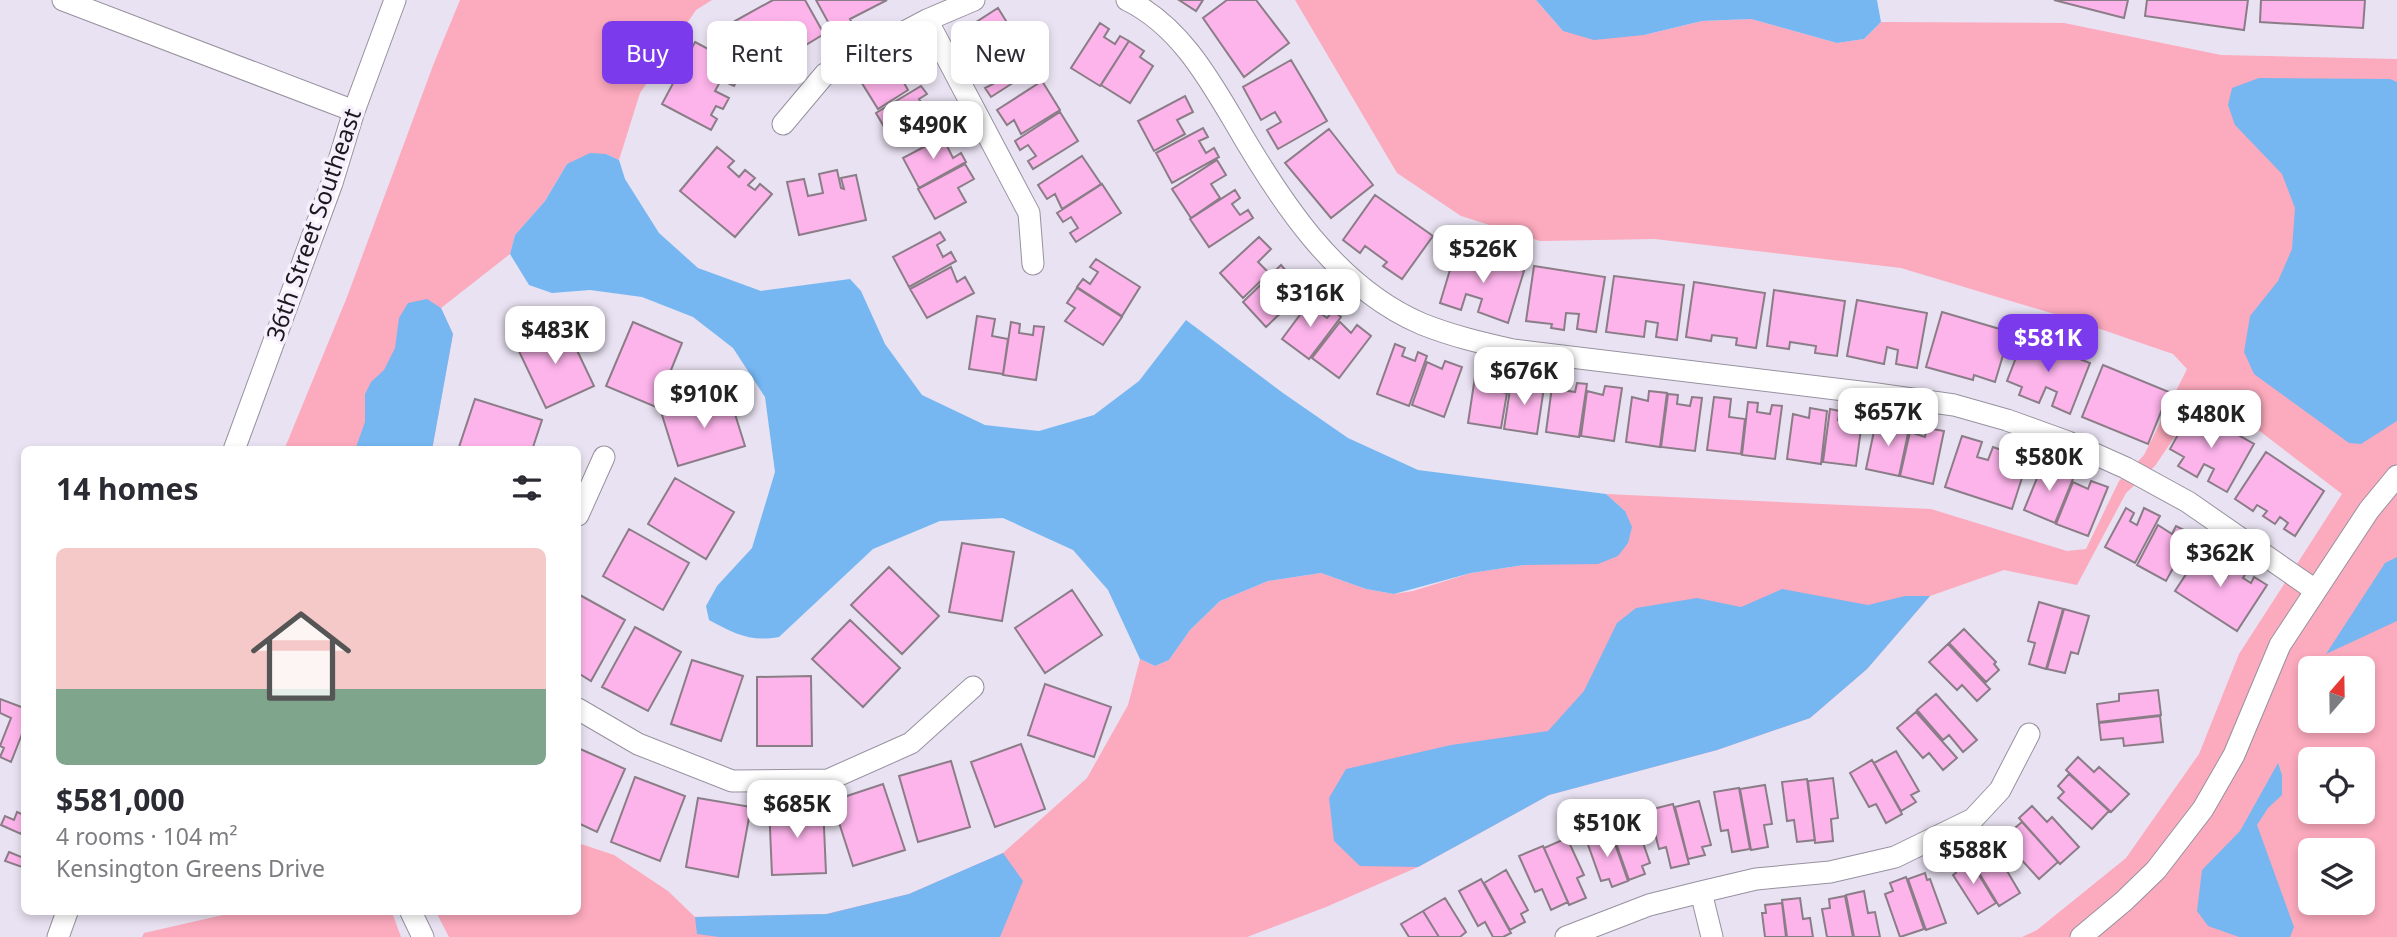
<!DOCTYPE html>
<html lang="en">
<head>
<meta charset="utf-8">
<style>
  body { margin:0; font-family:"Noto Sans",sans-serif; background:#f7f7f7; color:#2b2b33; height:100vh; display:flex; flex-direction:column; font-size:26px; white-space:nowrap }
  * { box-sizing:border-box; margin:0 }
  p { font-size:23px; color:#7c7c81 }
  .icon { flex:none; width:38px; height:38px; fill:none; stroke:currentColor; stroke-width:2; stroke-linecap:round; stroke-linejoin:round }
  .map { position:relative; flex:1; overflow:hidden }
  .panel { position:absolute; left:21px; top:446px; width:560px; height:469px; display:flex; flex-direction:column; background:#fff; border-radius:10px; box-shadow:0 4px 10px #0003 }
  .panel>* { flex:none }
  .guide { position:absolute; left:602px; top:21px; width:665px; height:63px; display:flex; gap:14px }
  .needle { width:46px; rotate:20deg }
  .tools { position:absolute; left:2298px; top:656px; display:grid; gap:14px }
  .tools a { display:grid; place-items:center; width:77px; height:77px; border-radius:10px; background:#fff; box-shadow:0 4px 10px #0003; font-size:35px }
  .price { position:absolute; translate:-50% -60px; padding:0 16px; border-radius:14px; background:#fff; color:#222; font-size:23px; line-height:46px; filter:drop-shadow(0 2px 4px #0008) }
  .price::after { content:''; position:absolute; left:50%; top:42px; width:21px; height:16px; margin-left:-10px; background:inherit; clip-path:polygon(0 0,100% 0,50% 100%) }
  .price.active { background:#7c3aed; color:#fff }
  ul { padding:0; list-style:none }
  li { display:grid; align-content:center; gap:14px; height:371px; padding:0 35px }
  li span { display:grid; place-items:center; height:217px; border-radius:10px; color:#555 }
  li>.icon { margin-inline-start:auto }
  span .icon { width:126px; height:126px; fill:#fffc; stroke-width:1 }
  li b { font-size:30px }
  h2 { display:flex; justify-content:space-between; align-items:center; height:84px; padding:0 35px; font-size:30px }
  .pill { padding:0 24px; border-radius:10px; background:#fff; box-shadow:0 4px 10px #0003; font-size:24px; line-height:63px }
  .pill.active { background:#7c3aed; color:#fff }
  .map>svg:first-child { display:block }
  .green { fill:#fcaabd; fill-rule:evenodd }
  .water { fill:#76b7f2 }
  .building { fill:#fdb4eb; stroke:#8b7d87; stroke-width:2 }
  .lines { fill:none; stroke-linecap:round; stroke-linejoin:round }
  .minor-casing { stroke:#97919f; stroke-width:23 }
  .minor { stroke:#fff; stroke-width:21 }
  .labels { text-anchor:middle; stroke-width:7; stroke-linejoin:round; paint-order:stroke }
  .street-label { font-size:24px; fill:#1b191e; stroke:#f6f0fd }
</style>
</head>
<body>
<div class="map">
<svg width="2397" height="937" viewBox="0 0 2397 937">
  <rect width="100%" height="100%" fill="#e9e2f2"/>
  <path class="green" d="M 460,0 L 712,0 L 696,10 L 640,93 L 619,160 L 606,154 L 567,164 L 545,201 L 515,235 L 510,254 L 441,308 L 453,334 L 432,450 L 284,450 L 347,297 L 434,63 Z
    M 1295,0 L 1536,0 L 1563,31 L 1644,35 L 1702,21 L 1751,19 L 1837,43 L 1864,39 L 1881,22 L 2064,23 L 2221,55 L 2397,59 L 2397,937 L 2022,937 L 2037,930 L 2126,858 L 2199,754 L 2239,654 L 2342,494 L 2206,390 L 2155,466 L 2126,493 L 2077,585 L 2004,570 L 1930,596 L 1867,669 L 1810,718 L 1717,750 L 1549,795 L 1418,867 L 1326,907 L 1247,937 L 449,937 L 436,912 L 578,912 L 578,843 L 614,855 L 668,891 L 695,917 L 826,914 L 909,894 L 1003,853 L 1087,778 L 1128,705 L 1140,659 L 1155,666 L 1169,660 L 1190,630 L 1220,601 L 1268,581 L 1321,573 L 1366,589 L 1394,594 L 1413,591 L 1471,573 L 1524,565 L 1625,511 L 1606,494 L 1931,509 L 2067,551 L 2086,549 L 2119,481 L 2144,455 L 2187,369 L 2173,354 L 2071,319 L 1901,268 L 1655,239 L 1540,241 L 1461,216 L 1397,173 ZM 2310,668 L 2362,668 L 2362,721 L 2310,721 ZM 2310,760 L 2362,760 L 2362,812 L 2310,812 ZM 2310,850 L 2362,850 L 2362,903 L 2310,903 Z
    M 236,912 L 392,912 L 401,937 L 142,937 L 144,933 Z"/>
  <path class="water" d="M 1536,0 L 1877,0 L 1881,22 L 1864,39 L 1837,43 L 1751,19 L 1702,21 L 1644,35 L 1594,40 L 1563,31 Z
    M 2259,78 L 2390,79 L 2397,82 L 2397,421 L 2361,444 L 2349,443 L 2254,374 L 2244,352 L 2250,316 L 2278,281 L 2292,249 L 2295,208 L 2282,174 L 2235,125 L 2228,105 L 2232,88 Z
    M 590,153 L 606,154 L 619,160 L 625,179 L 659,233 L 698,268 L 761,291 L 850,279 L 861,291 L 885,344 L 922,395 L 985,425 L 1039,431 L 1094,415 L 1139,381 L 1186,320 L 1283,393 L 1348,438 L 1418,470 L 1606,494 L 1625,511 L 1632,527 L 1628,543 L 1618,556 L 1598,564 L 1524,565 L 1471,573 L 1394,594 L 1366,589 L 1321,573 L 1268,581 L 1220,601 L 1190,630 L 1169,660 L 1155,666 L 1140,659 L 1108,590 L 1073,550 L 1003,518 L 940,521 L 873,549 L 779,637 C 750,642 735,634 709,620 L 706,606 L 717,586 L 752,548 L 775,472 L 765,397 L 733,348 L 693,317 L 642,297 L 590,290 L 552,293 L 529,285 L 510,254 L 515,235 L 545,201 L 567,164 Z
    M 427,299 L 441,308 L 453,334 L 432,450 L 355,450 L 365,422 L 365,394 L 371,382 L 384,370 L 395,348 L 399,318 L 408,303 Z
    M 2397,557 L 2397,621 L 2326,654 L 2385,563 Z
    M 1782,589 L 1868,605 L 1905,596 L 1930,596 L 1867,669 L 1810,718 L 1717,750 L 1549,795 L 1418,867 L 1360,866 L 1334,841 L 1329,798 L 1346,769 L 1451,745 L 1548,731 L 1584,691 L 1617,623 L 1636,608 L 1697,598 L 1741,607 Z
    M 2278,763 L 2282,775 L 2282,795 L 2268,808 L 2257,825 L 2294,927 L 2290,937 L 2239,937 L 2208,926 L 2197,911 L 2202,870 L 2240,831 Z
    M 1003,853 L 1023,881 L 1000,937 L 719,937 L 697,934 L 695,917 L 827,914 L 909,894 Z"/>
  <path class="building" d="M 773,0 L 805,0 L 824,34 L 763,71 L 735,21 Z
    M 816,0 L 887,0 L 850,19 L 851,21 L 833,31 Z
    M 1179,0 L 1203,0 L 1196,11 Z
    M 1227,0 L 1256,0 L 1289,43 L 1244,77 L 1203,18 Z
    M 2054,0 L 2128,0 L 2124,18 Z
    M 2147,0 L 2248,0 L 2244,30 L 2145,16 Z
    M 2261,0 L 2365,0 L 2363,28 L 2260,22 Z
    M 998,8 L 1016,37 L 977,61 L 970,47 L 963,52 L 953,37 Z
    M 1100,23 L 1109,29 L 1104,37 L 1115,44 L 1120,36 L 1129,41 L 1100,86 L 1071,68 Z
    M 1018,40 L 1036,68 L 991,97 L 985,88 L 993,84 L 986,72 L 978,77 L 973,68 Z
    M 1129,41 L 1144,51 L 1140,57 L 1153,66 L 1130,103 L 1101,85 Z
    M 695,42 L 744,68 L 734,86 L 721,80 L 715,91 L 729,98 L 723,109 L 716,106 L 711,115 L 717,119 L 711,130 L 662,104 Z
    M 906,52 L 915,68 L 900,76 L 908,90 L 878,109 L 860,80 Z
    M 1291,60 L 1327,121 L 1278,149 L 1267,130 L 1281,122 L 1275,112 L 1261,120 L 1243,87 Z
    M 1042,81 L 1060,110 L 1021,134 L 1014,120 L 1007,125 L 997,110 Z
    M 921,86 L 927,94 L 919,99 L 926,110 L 934,106 L 939,114 L 893,142 L 876,113 Z
    M 1185,96 L 1193,112 L 1177,120 L 1185,134 L 1154,151 L 1138,121 Z
    M 1060,112 L 1078,141 L 1033,169 L 1028,161 L 1036,156 L 1028,145 L 1020,150 L 1015,141 Z
    M 1203,128 L 1208,137 L 1199,141 L 1206,153 L 1214,148 L 1219,157 L 1172,183 L 1156,153 Z
    M 1329,129 L 1373,185 L 1331,218 L 1285,163 Z
    M 950,133 L 955,142 L 947,146 L 953,158 L 961,153 L 966,162 L 919,188 L 903,158 Z
    M 717,147 L 734,161 L 728,167 L 739,177 L 745,170 L 755,178 L 748,185 L 755,190 L 760,184 L 772,194 L 735,237 L 680,191 Z
    M 1082,156 L 1101,184 L 1062,209 L 1055,194 L 1047,199 L 1038,185 Z
    M 1217,160 L 1226,175 L 1211,184 L 1220,198 L 1191,218 L 1172,189 Z
    M 965,164 L 974,179 L 958,188 L 966,202 L 935,219 L 918,189 Z
    M 837,170 L 841,188 L 844,189 L 841,178 L 856,175 L 866,220 L 799,235 L 787,182 L 804,179 L 808,196 L 823,193 L 819,174 Z
    M 1102,184 L 1121,213 L 1076,242 L 1070,233 L 1078,228 L 1071,217 L 1063,222 L 1057,213 Z
    M 1235,190 L 1240,198 L 1232,204 L 1240,215 L 1248,210 L 1253,218 L 1209,247 L 1190,219 Z
    M 1375,195 L 1433,236 L 1402,279 L 1383,266 L 1387,262 L 1365,246 L 1360,253 L 1343,240 Z
    M 940,232 L 945,240 L 937,245 L 943,257 L 951,252 L 956,261 L 909,287 L 893,257 Z
    M 1259,237 L 1271,249 L 1258,262 L 1269,273 L 1243,298 L 1220,273 Z
    M 1456,250 L 1524,271 L 1508,323 L 1478,312 L 1482,299 L 1466,294 L 1461,310 L 1440,303 Z
    M 1096,259 L 1140,287 L 1122,316 L 1077,287 L 1083,279 L 1090,284 L 1098,272 L 1090,267 Z
    M 1281,265 L 1288,273 L 1282,279 L 1291,289 L 1298,282 L 1305,290 L 1266,327 L 1243,302 Z
    M 1534,266 L 1605,277 L 1596,332 L 1577,329 L 1579,314 L 1566,313 L 1564,330 L 1551,328 L 1552,324 L 1526,321 Z
    M 951,267 L 957,282 L 965,277 L 974,293 L 927,318 L 910,289 Z
    M 1614,276 L 1684,285 L 1677,340 L 1656,337 L 1658,323 L 1646,321 L 1644,337 L 1606,332 Z
    M 1694,282 L 1765,293 L 1756,348 L 1736,345 L 1737,338 L 1712,335 L 1711,341 L 1686,337 Z
    M 1077,288 L 1122,317 L 1103,345 L 1065,321 L 1075,308 L 1067,303 Z
    M 1774,290 L 1845,301 L 1837,356 L 1815,353 L 1816,346 L 1790,342 L 1789,349 L 1767,346 Z
    M 1314,296 L 1322,303 L 1316,310 L 1327,318 L 1333,311 L 1341,317 L 1309,359 L 1282,339 Z
    M 1857,300 L 1927,313 L 1917,368 L 1896,364 L 1898,350 L 1887,347 L 1884,364 L 1847,356 Z
    M 1942,312 L 2010,332 L 1995,382 L 1974,375 L 1973,380 L 1926,367 Z
    M 977,316 L 995,319 L 992,336 L 1008,339 L 1003,374 L 969,369 Z
    M 633,322 L 682,343 L 656,407 L 606,386 Z
    M 1011,322 L 1020,324 L 1019,333 L 1033,335 L 1034,326 L 1044,327 L 1036,380 L 1003,375 Z
    M 1340,322 L 1351,333 L 1357,325 L 1371,336 L 1339,378 L 1312,358 Z
    M 564,323 L 594,386 L 546,408 L 516,345 Z
    M 2024,337 L 2090,363 L 2070,414 L 2052,406 L 2057,392 L 2046,387 L 2039,403 L 2019,395 L 2022,387 L 2007,381 Z
    M 1395,344 L 1405,348 L 1402,356 L 1415,361 L 1418,352 L 1427,356 L 1409,406 L 1377,394 Z
    M 1445,361 L 1462,367 L 1444,417 L 1412,405 L 1427,362 L 1442,369 Z
    M 2103,365 L 2169,392 L 2148,444 L 2082,417 Z
    M 1476,370 L 1493,373 L 1491,390 L 1507,393 L 1501,428 L 1468,423 Z
    M 1512,376 L 1522,378 L 1520,387 L 1534,389 L 1535,380 L 1545,381 L 1537,434 L 1504,429 Z
    M 1553,379 L 1563,381 L 1562,390 L 1575,392 L 1577,383 L 1587,384 L 1579,437 L 1546,432 Z
    M 1605,386 L 1622,388 L 1614,441 L 1581,436 L 1587,391 L 1603,395 Z
    M 1649,391 L 1667,393 L 1660,447 L 1626,442 L 1632,397 L 1648,401 Z
    M 1668,394 L 1678,395 L 1677,404 L 1690,406 L 1692,397 L 1702,398 L 1695,451 L 1661,447 Z
    M 729,395 L 745,446 L 678,466 L 662,415 Z
    M 1714,397 L 1731,399 L 1729,417 L 1745,419 L 1741,454 L 1707,450 Z
    M 475,399 L 542,420 L 532,450 L 458,450 Z
    M 1748,402 L 1758,403 L 1757,412 L 1770,414 L 1772,405 L 1782,406 L 1775,459 L 1742,455 Z
    M 1810,408 L 1827,411 L 1821,464 L 1787,459 L 1793,414 L 1809,418 Z
    M 1830,409 L 1840,411 L 1838,420 L 1852,421 L 1853,412 L 1863,414 L 1856,466 L 1823,462 Z
    M 2192,409 L 2254,444 L 2227,492 L 2208,481 L 2214,469 L 2204,464 L 2197,477 L 2178,466 L 2184,457 L 2170,449 Z
    M 1877,417 L 1887,419 L 1885,428 L 1898,431 L 1900,422 L 1910,424 L 1899,476 L 1866,469 Z
    M 1927,428 L 1944,431 L 1933,484 L 1900,476 L 1910,432 L 1925,437 Z
    M 1962,436 L 1982,442 L 1977,457 L 1988,460 L 1993,447 L 2016,455 L 2017,452 L 2029,456 L 2012,509 L 1945,487 Z
    M 2266,452 L 2324,491 L 2295,536 L 2284,529 L 2288,523 L 2280,517 L 2275,524 L 2263,516 L 2267,511 L 2257,505 L 2253,511 L 2235,499 Z
    M 2044,461 L 2053,465 L 2050,473 L 2062,478 L 2066,470 L 2075,474 L 2055,523 L 2024,510 Z
    M 675,478 L 734,512 L 706,559 L 648,524 Z
    M 2091,481 L 2108,487 L 2088,536 L 2056,524 L 2073,482 L 2088,489 Z
    M 2126,508 L 2134,513 L 2130,521 L 2137,525 L 2144,508 L 2160,516 L 2135,563 L 2105,547 Z
    M 2158,525 L 2172,534 L 2176,526 L 2192,534 L 2166,581 L 2137,565 Z
    M 629,529 L 689,563 L 663,610 L 603,576 Z
    M 962,543 L 1014,552 L 1002,621 L 949,612 Z
    M 2206,544 L 2226,557 L 2218,570 L 2227,576 L 2236,562 L 2248,570 L 2243,578 L 2251,583 L 2254,577 L 2267,585 L 2237,631 L 2175,591 Z
    M 889,567 L 939,616 L 902,654 L 851,605 Z
    M 1072,590 L 1102,635 L 1045,673 L 1015,628 Z
    M 578,594 L 625,620 L 591,681 L 578,673 Z
    M 2039,602 L 2063,609 L 2046,669 L 2029,664 L 2035,643 L 2028,641 Z
    M 2064,609 L 2089,616 L 2078,654 L 2071,652 L 2065,673 L 2047,669 Z
    M 850,620 L 900,668 L 863,707 L 812,659 Z
    M 635,627 L 681,652 L 648,711 L 602,687 Z
    M 1964,629 L 1996,662 L 1994,664 L 1999,670 L 1986,682 L 1949,643 Z
    M 1948,644 L 1990,689 L 1977,701 L 1962,685 L 1957,690 L 1929,662 Z
    M 692,660 L 743,676 L 721,741 L 671,724 Z
    M 811,676 L 812,746 L 757,746 L 757,677 Z
    M 1045,684 L 1111,707 L 1094,757 L 1028,735 Z
    M 2158,690 L 2161,715 L 2099,722 L 2097,704 L 2119,701 L 2119,694 Z
    M 1936,694 L 1977,740 L 1963,752 L 1949,735 L 1943,740 L 1917,710 Z
    M 0,699 L 24,708 L 24,729 L 11,762 L 0,757 L 4,748 L 0,746 L 11,718 L 0,713 Z
    M 1916,712 L 1957,758 L 1943,770 L 1929,753 L 1923,758 L 1897,728 Z
    M 2160,716 L 2163,742 L 2124,746 L 2123,738 L 2101,740 L 2099,723 Z
    M 1021,744 L 1045,809 L 995,827 L 971,762 Z
    M 578,748 L 625,769 L 597,832 L 578,823 Z
    M 1896,751 L 1919,791 L 1911,795 L 1916,802 L 1901,811 L 1874,763 Z
    M 2078,757 L 2094,772 L 2099,767 L 2129,794 L 2111,812 L 2066,770 Z
    M 1872,760 L 1902,814 L 1886,823 L 1876,804 L 1869,807 L 1850,773 Z
    M 951,761 L 970,827 L 918,842 L 899,776 Z
    M 2069,774 L 2109,811 L 2092,829 L 2058,798 L 2064,792 L 2058,786 Z
    M 635,777 L 685,796 L 660,861 L 611,842 Z
    M 1833,778 L 1838,818 L 1831,819 L 1833,841 L 1815,843 L 1808,781 Z
    M 1807,779 L 1815,840 L 1797,842 L 1794,820 L 1787,821 L 1782,782 Z
    M 883,784 L 905,850 L 853,866 L 832,801 Z
    M 1765,785 L 1772,824 L 1764,825 L 1768,847 L 1751,850 L 1740,789 Z
    M 1739,788 L 1750,849 L 1732,852 L 1728,830 L 1721,831 L 1714,792 Z
    M 698,798 L 751,807 L 738,877 L 686,867 Z
    M 1699,801 L 1711,845 L 1702,847 L 1705,855 L 1688,859 L 1675,807 Z
    M 823,804 L 826,873 L 772,875 L 769,806 Z
    M 1673,804 L 1689,864 L 1671,868 L 1666,847 L 1659,849 L 1649,810 Z
    M 2032,806 L 2047,822 L 2052,817 L 2079,847 L 2060,864 L 2019,818 Z
    M 17,812 L 24,815 L 24,826 L 21,834 L 1,825 L 5,816 L 14,820 Z
    M 1635,820 L 1650,863 L 1642,866 L 1645,874 L 1629,880 L 1611,829 Z
    M 2022,822 L 2058,862 L 2039,879 L 2008,845 L 2015,839 L 2009,833 Z
    M 1610,830 L 1628,881 L 1612,887 L 1609,879 L 1601,881 L 1586,839 Z
    M 1567,838 L 1584,875 L 1577,878 L 1586,898 L 1569,905 L 1544,848 Z
    M 1982,844 L 1993,863 L 2000,859 L 2020,893 L 1999,906 L 1967,853 Z
    M 1543,846 L 1568,902 L 1551,910 L 1542,889 L 1535,892 L 1519,856 Z
    M 9,852 L 24,858 L 22,867 L 5,861 Z
    M 1968,857 L 1996,903 L 1978,914 L 1953,875 L 1956,873 L 1952,866 Z
    M 1506,870 L 1528,910 L 1521,914 L 1525,922 L 1510,930 L 1484,883 Z
    M 1925,873 L 1927,880 L 1930,879 L 1946,923 L 1926,930 L 1908,879 Z
    M 1906,877 L 1924,929 L 1900,937 L 1885,894 L 1893,891 L 1890,883 Z
    M 1481,879 L 1511,933 L 1503,937 L 1493,937 L 1485,922 L 1478,926 L 1459,891 Z
    M 1864,891 L 1868,913 L 1875,912 L 1880,937 L 1854,937 L 1846,895 Z
    M 1845,896 L 1853,937 L 1827,937 L 1822,909 L 1830,908 L 1829,899 Z
    M 1445,898 L 1466,932 L 1460,937 L 1439,937 L 1423,911 Z
    M 1800,898 L 1803,919 L 1810,918 L 1813,937 L 1787,937 L 1782,900 Z
    M 1782,903 L 1786,937 L 1765,937 L 1762,913 L 1766,913 L 1765,905 Z
    M 1423,911 L 1439,937 L 1409,937 L 1401,924 Z"/>
  <g class="lines">
    <defs>
      <path id="minor" d="M 63,0 L 354,111
        M 1127,0 C 1177,24 1207,75 1234,121 C 1279,199 1335,287 1422,324 C 1452,336 1482,343 1513,350 L 1877,394 L 1954,405 L 2007,420 L 2068,442 L 2126,468 L 2188,502 L 2315,590
        M 927,20 L 1029,213 L 1033,264
        M 783,124 L 825,74 L 927,20 L 974,0
        M 234,450 L 332,183 L 354,111 L 395,0
        M 578,515 L 604,457
        M 578,709 L 638,744 L 732,781 L 828,780 L 911,743 L 973,687
        M 1701,892 L 1712,937
        M 411,912 L 423,937
        M 58,937 L 67,912
        M 1566,937 L 1649,905 L 1701,892 L 1756,879 L 1830,872 L 1895,857 L 1973,819 L 2000,790 L 2029,734
        M 2081,937 L 2124,901 L 2156,870 L 2203,809 L 2234,755 L 2280,645 L 2369,510 L 2397,476"/>
    </defs>
    <use href="#minor" class="minor-casing"/>
    <use href="#minor" class="minor"/>
  </g>
  <g class="labels">
    <g class="street-label">
      <text transform="translate(314 225) rotate(-71)" y="8">36th Street Southeast</text>
    </g>
  </g>
</svg>
<div class="tools">
<a><svg class="needle" viewBox="-14 -14 28 28"><path d="M0-13l5 13h-10z" fill="#e53935"/><path d="M0 13l5-13h-10z" fill="#7c7c81"/></svg></a>
<a><svg class="icon" aria-label="locate" viewBox="0 0 24 24"><circle cx="12" cy="12" r="6"/><path d="M12 2v4M12 18v4M2 12h4M18 12h4"/></svg></a>
<a><svg class="icon" aria-label="layers" viewBox="0 0 24 24"><path d="M12 4l9 5-9 5-9-5zM3 14l9 5 9-5"/></svg></a>
</div>
<b class="price" style="left:933px;top:161px">$490K</b>
<b class="price" style="left:1483px;top:285px">$526K</b>
<b class="price" style="left:1310px;top:329px">$316K</b>
<b class="price" style="left:555px;top:366px">$483K</b>
<b class="price active" style="left:2048px;top:374px">$581K</b>
<b class="price" style="left:1524px;top:407px">$676K</b>
<b class="price" style="left:704px;top:430px">$910K</b>
<b class="price" style="left:1888px;top:448px">$657K</b>
<b class="price" style="left:2211px;top:450px">$480K</b>
<b class="price" style="left:2049px;top:493px">$580K</b>
<b class="price" style="left:2220px;top:589px">$362K</b>
<b class="price" style="left:797px;top:840px">$685K</b>
<b class="price" style="left:1607px;top:859px">$510K</b>
<b class="price" style="left:1973px;top:886px">$588K</b>
<div class="guide">
<a class="pill active">Buy</a>
<a class="pill">Rent</a>
<a class="pill">Filters</a>
<a class="pill">New</a>
</div>
<section class="panel">
<h2>14 homes<svg class="icon" aria-label="filters" viewBox="0 0 24 24"><path d="M4 7h16M4 17h16"/><circle cx="9" cy="7" r="2"/><circle cx="15" cy="17" r="2"/></svg></h2>
<ul>
<li><span style="background:linear-gradient(#f6c9c9 65%,#7fa58c 0)"><svg class="icon" aria-label="home" viewBox="0 0 24 24"><path d="M3 11l9-7 9 7M6 9v11h12V9"/></svg></span><div><b>$581,000</b><p>4 rooms · 104 m²</p><p>Kensington Greens Drive</p></div></li>
</ul>
</section>
</div>
</body>
</html>
